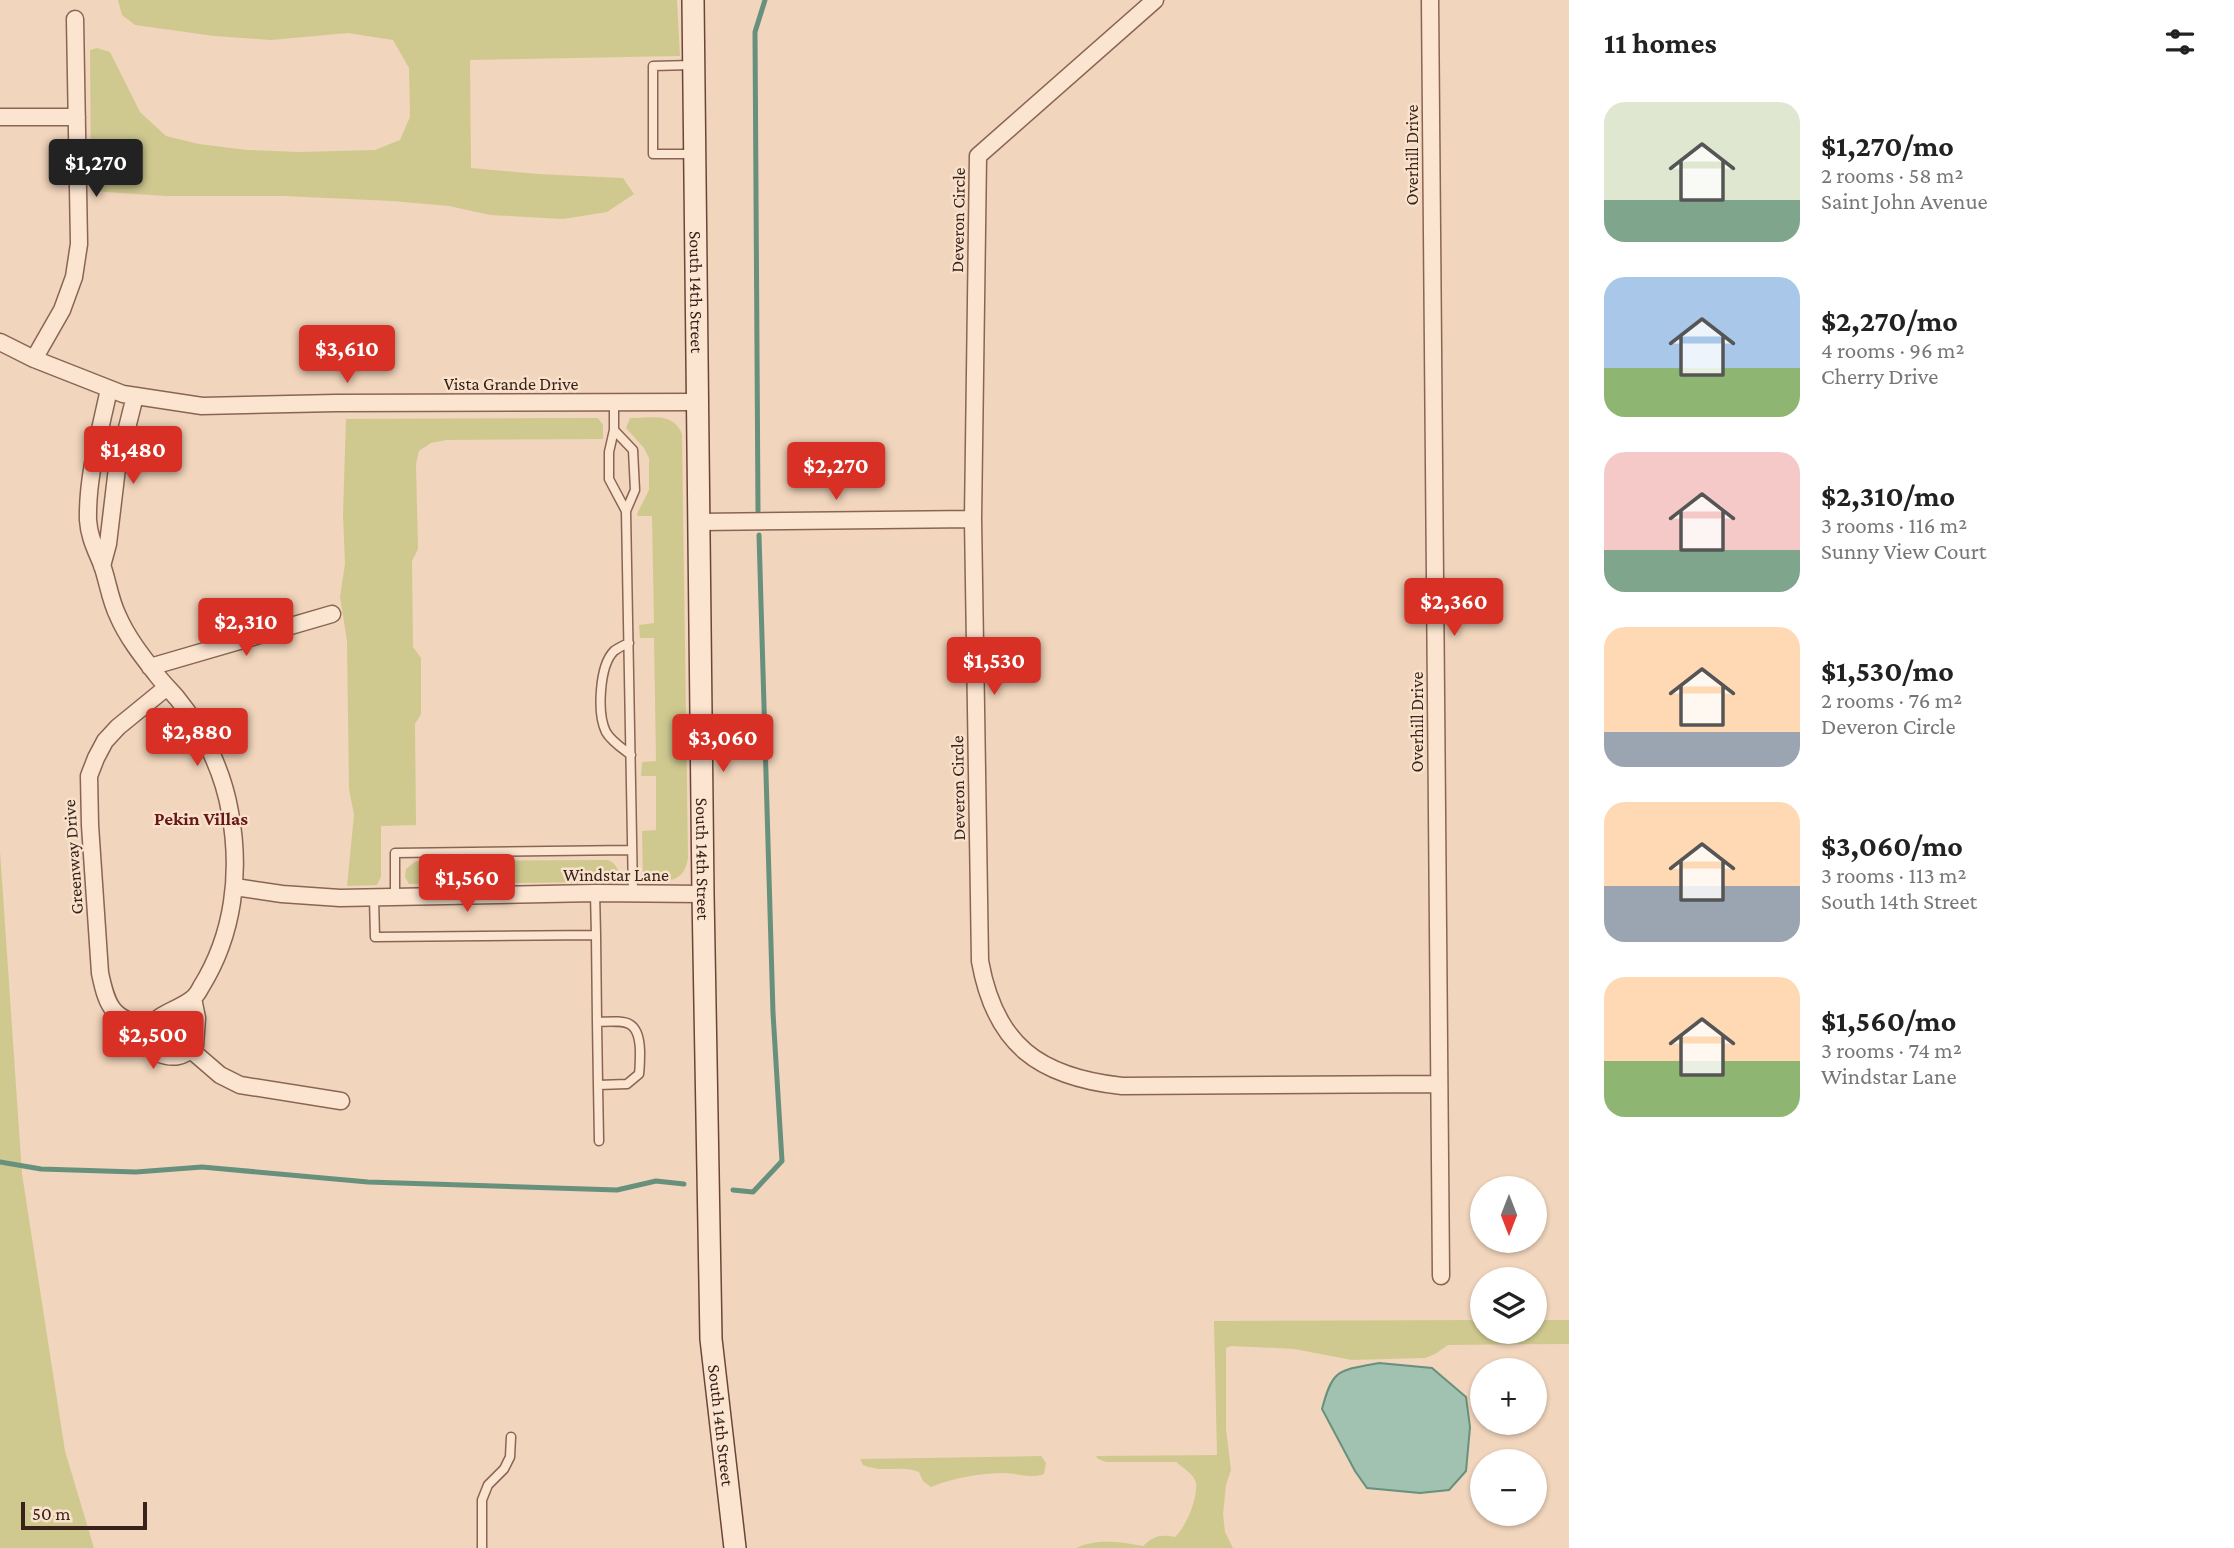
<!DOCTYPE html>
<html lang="en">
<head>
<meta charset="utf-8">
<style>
  body { margin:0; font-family:"Crimson Pro",serif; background:#f6f6f6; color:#222; height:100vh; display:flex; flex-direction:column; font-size:26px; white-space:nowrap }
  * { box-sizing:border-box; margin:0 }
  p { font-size:23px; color:#767676 }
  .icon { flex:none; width:38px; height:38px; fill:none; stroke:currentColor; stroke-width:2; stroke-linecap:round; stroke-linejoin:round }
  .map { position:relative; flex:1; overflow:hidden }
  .side { display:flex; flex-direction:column; background:#fff; width:665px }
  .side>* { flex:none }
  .needle { width:46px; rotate:180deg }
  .buttons { position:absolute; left:1470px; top:1176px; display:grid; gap:14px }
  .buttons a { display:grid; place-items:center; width:77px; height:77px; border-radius:50%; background:#fff; box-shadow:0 2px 5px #0004; font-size:35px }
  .scale { position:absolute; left:21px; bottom:18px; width:126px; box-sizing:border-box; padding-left:7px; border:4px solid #38221a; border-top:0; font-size:19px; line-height:24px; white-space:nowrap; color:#38221a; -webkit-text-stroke:5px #f8e2cc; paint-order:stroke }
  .price { position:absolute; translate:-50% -60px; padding:0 16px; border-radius:7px; background:#d93025; color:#fff; font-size:23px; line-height:46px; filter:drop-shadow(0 2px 4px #0008) }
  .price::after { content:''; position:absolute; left:50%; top:42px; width:21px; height:16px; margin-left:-10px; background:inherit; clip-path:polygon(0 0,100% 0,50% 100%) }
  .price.current { background:#222; color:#fff }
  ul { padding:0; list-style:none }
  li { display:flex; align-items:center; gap:21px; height:175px; padding:0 35px }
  li span { display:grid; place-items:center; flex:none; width:196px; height:140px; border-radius:21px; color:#555 }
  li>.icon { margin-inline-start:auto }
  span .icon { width:84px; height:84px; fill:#fffc; stroke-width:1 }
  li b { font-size:30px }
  h2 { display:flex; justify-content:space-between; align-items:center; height:84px; padding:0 35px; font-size:30px }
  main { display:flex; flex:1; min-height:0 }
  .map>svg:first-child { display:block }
  .green { fill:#cfc990 }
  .water { fill:#a1c2b0; stroke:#67907d; stroke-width:2 }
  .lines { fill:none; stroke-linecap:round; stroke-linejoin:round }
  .stream { stroke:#67907d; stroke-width:5 }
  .service-casing { stroke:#8a6554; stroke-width:11 }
  .minor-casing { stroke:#8a6554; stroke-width:19 }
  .secondary-casing { stroke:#6b4638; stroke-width:24 }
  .service { stroke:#fbe5d0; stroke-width:8 }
  .minor { stroke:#fbe5d0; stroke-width:16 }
  .secondary { stroke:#fbe5d0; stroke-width:21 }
  .labels { text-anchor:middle; stroke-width:5; stroke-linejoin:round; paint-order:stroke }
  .street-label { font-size:18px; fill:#38221a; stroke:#f8e2cc }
  .neighbourhood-label { font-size:19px; font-weight:bold; fill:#671718; stroke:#f8e2cc }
</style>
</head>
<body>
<main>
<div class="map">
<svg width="1569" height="1548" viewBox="0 0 1569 1548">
  <rect width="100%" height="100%" fill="#f1d5bc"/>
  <path class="green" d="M 118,0 L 677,0 L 680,56 L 470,60 L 471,168 L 538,174 L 623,178 L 634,194 L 607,212 L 563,219 L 490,215 L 449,206 L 392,201 L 284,196 L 166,196 L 91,191 L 90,50 L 97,48 L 110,52 L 140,112 L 166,136 L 199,144 L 247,150 L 298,152 L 375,150 L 400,140 L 410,117 L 409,68 L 393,40 L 348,33 L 271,40 L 214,36 L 135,25 L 122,15 Z
    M 598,418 L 603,425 L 603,439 L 446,440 L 431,443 L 419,451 L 416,464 L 418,549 L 412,561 L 413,647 L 421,658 L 421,714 L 415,724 L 416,825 L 381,826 L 381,877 L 377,885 L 347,886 L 354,815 L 349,789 L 347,641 L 340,597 L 345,564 L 343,514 L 346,419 Z
    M 630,418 C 650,418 674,412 682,434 L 688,858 C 684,883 669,881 647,881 L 643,875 L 642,831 L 656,830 L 656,776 L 641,776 L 642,762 L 656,761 L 654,638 L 640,638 L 639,625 L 654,623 L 652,516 L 638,516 L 637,514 L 649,490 L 649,458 L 644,448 L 626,428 Z
    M 0,851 L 22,1174 L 65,1451 L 94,1548 L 0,1548 Z
    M 605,860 C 613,860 618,867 619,875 L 615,882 L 409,884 L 405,877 L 406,869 L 416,861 Z
    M 1482,1320 L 1482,1332 L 1535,1332 L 1535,1320 L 1569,1320 L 1569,1344 L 1448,1345 L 1435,1354 L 1425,1358 L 1352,1360 L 1294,1349 L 1231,1346 L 1226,1348 L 1226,1429 L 1231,1470 L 1226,1485 L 1223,1514 L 1225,1532 L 1233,1548 L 1076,1548 C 1097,1538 1121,1542 1143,1546 C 1154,1536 1160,1534 1175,1537 C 1186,1527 1198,1498 1196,1483 C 1195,1475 1182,1467 1176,1462 L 1106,1462 L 1098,1459 L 1096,1456 L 1217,1455 L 1214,1321 Z
    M 1041,1456 L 1046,1463 L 1044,1474 C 1031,1479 1017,1473 1004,1473 C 980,1473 953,1478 931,1487 L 923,1481 L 919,1472 C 903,1464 883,1474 863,1465 L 860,1459 Z"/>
  <path class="water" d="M 1379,1363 L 1432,1368 L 1466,1397 L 1470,1427 L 1466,1471 L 1449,1490 L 1420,1493 L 1367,1488 L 1355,1471 L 1322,1409 C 1333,1367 1339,1371 1379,1363 Z"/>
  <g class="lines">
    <path class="stream" d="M 758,511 L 755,32 L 765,0
      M 0,1162 L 41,1169 L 136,1172 L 202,1167 L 368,1182 L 617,1190 L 656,1181 L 684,1184
      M 733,1190 L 753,1192 L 782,1161 L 773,1013 L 759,535"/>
    <defs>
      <path id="service" d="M 691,65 L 653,66 L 653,154 L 692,154
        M 614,403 L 614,430 L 633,450 L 635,490 L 626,511 L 633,894
        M 614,430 L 609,452 L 609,479 L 626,511
        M 629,643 C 624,645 618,648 614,651 C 599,666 597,714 606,732 C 611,741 623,749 631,755
        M 395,897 L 395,853 L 632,850
        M 374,898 L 375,937 L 596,935 L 595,893
        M 596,935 L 597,1022 C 625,1021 639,1018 640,1051 C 640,1059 640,1066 639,1074 L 627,1084 L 598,1085 L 599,1141
        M 597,1022 L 598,1085
        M 482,1548 L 482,1500 L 488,1485 L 504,1469 L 510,1457 L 511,1437"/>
      <path id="minor" d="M 1155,0 L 978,156 L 973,519 L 980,961 C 995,1045 1039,1077 1122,1086 L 1439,1084
        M 1430,0 L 1441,1276
        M 0,117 L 77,117
        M 0,342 L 34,359 L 123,394 L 202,406 L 336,403 L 698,402
        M 34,359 L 62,310 L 74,277 L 79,244 L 75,19
        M 109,389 C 100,432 87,476 88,520 C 89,537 96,550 102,565 C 108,582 110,600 118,616 C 127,637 142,656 156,674 C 162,682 170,690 177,698 C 203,730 223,771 230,812 C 241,872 234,934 201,987 C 199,991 196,996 192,999 C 172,1015 131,1018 157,1053 C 172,1059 183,1058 195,1046 L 197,1018 L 193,998
        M 699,522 L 973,519
        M 102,566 L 108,544 L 117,468 L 135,396
        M 150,667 L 332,614
        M 235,887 L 282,894 L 340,898 L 595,893 L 703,894
        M 150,1029 C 113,1017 108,1011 100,973 L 90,825 L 89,776 L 96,758 L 105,741 L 118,727 L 167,687
        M 191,1050 L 220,1075 L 240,1085 L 341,1101"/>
      <g id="secondary">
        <path id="s1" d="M 693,0 L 703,894 L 711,1339 L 735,1548"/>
      </g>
    </defs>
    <use href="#service" class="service-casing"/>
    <use href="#minor" class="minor-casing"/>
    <use href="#secondary" class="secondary-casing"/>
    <use href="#service" class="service"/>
    <use href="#minor" class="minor"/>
    <use href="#secondary" class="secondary"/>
  </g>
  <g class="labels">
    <g class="street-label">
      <text transform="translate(1412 155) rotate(-90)" y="6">Overhill Drive</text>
      <text transform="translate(958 220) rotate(-89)" y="6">Deveron Circle</text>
      <text dy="6" stroke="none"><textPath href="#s1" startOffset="292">South 14th Street</textPath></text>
      <text x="511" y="390">Vista Grande Drive</text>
      <text transform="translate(1417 722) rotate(-90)" y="6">Overhill Drive</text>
      <text transform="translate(958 788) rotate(-91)" y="6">Deveron Circle</text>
      <text transform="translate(73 857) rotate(-94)" y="6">Greenway Drive</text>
      <text dy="6" stroke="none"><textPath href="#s1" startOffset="859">South 14th Street</textPath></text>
      <text x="616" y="881">Windstar Lane</text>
      <text dy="6" stroke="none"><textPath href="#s1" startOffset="1426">South 14th Street</textPath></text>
    </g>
    <g class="neighbourhood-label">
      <text x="201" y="825">Pekin Villas</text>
    </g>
  </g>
</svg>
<div class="buttons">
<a><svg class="needle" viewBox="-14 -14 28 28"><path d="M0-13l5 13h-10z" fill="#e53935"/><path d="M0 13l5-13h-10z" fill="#767676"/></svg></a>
<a><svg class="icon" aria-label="layers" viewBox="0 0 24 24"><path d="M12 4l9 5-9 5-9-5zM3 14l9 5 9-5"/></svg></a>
<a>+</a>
<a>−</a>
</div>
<div class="scale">50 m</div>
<b class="price current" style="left:96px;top:199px">$1,270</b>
<b class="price" style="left:347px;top:385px">$3,610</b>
<b class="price" style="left:133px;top:486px">$1,480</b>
<b class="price" style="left:836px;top:502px">$2,270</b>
<b class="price" style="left:1454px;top:638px">$2,360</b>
<b class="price" style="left:246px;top:658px">$2,310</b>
<b class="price" style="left:994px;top:697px">$1,530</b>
<b class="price" style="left:197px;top:768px">$2,880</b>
<b class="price" style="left:723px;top:774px">$3,060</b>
<b class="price" style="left:467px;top:914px">$1,560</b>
<b class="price" style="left:153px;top:1071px">$2,500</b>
</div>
<section class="side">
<h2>11 homes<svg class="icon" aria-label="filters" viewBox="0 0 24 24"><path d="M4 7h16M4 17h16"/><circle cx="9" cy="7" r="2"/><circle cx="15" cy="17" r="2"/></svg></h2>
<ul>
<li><span style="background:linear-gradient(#dfe7d0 70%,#7fa58c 0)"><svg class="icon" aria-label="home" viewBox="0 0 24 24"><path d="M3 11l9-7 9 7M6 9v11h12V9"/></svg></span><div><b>$1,270/mo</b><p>2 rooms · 58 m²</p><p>Saint John Avenue</p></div></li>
<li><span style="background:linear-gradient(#a9c7e8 65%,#8fb573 0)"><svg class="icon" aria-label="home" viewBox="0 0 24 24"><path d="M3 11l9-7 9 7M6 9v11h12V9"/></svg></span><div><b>$2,270/mo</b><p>4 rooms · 96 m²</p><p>Cherry Drive</p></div></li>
<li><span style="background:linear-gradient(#f6c9c9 70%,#7fa58c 0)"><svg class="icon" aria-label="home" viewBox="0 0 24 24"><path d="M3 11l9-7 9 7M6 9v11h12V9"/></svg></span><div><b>$2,310/mo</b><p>3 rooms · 116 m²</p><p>Sunny View Court</p></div></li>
<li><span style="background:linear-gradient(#ffd9b3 75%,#9aa5b1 0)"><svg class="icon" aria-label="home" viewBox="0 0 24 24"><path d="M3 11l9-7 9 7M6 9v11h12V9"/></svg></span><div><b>$1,530/mo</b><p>2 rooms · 76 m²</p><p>Deveron Circle</p></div></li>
<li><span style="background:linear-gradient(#ffd9b3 60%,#9aa5b1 0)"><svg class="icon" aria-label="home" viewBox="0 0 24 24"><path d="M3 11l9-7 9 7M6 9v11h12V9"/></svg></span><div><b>$3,060/mo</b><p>3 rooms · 113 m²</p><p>South 14th Street</p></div></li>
<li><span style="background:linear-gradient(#ffd9b3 60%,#8fb573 0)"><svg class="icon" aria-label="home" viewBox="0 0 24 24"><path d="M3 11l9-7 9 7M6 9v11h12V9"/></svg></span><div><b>$1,560/mo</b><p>3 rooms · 74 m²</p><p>Windstar Lane</p></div></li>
</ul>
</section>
</main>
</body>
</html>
